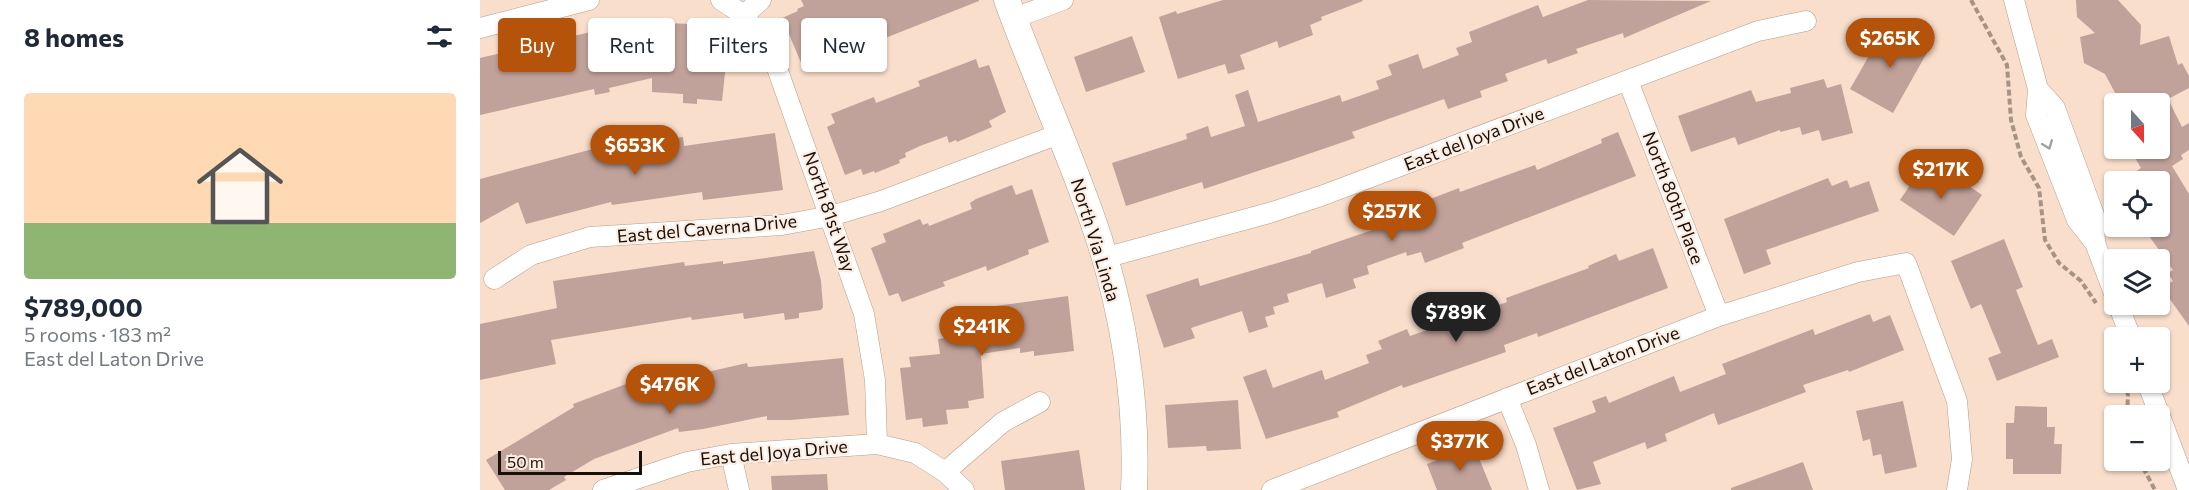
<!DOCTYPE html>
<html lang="en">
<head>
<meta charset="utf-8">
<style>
  body { margin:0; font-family:Commissioner,sans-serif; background:#f2f2f3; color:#1f2937; height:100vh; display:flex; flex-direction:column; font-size:22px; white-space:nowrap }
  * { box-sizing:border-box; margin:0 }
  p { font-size:20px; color:#747a83 }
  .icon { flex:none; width:33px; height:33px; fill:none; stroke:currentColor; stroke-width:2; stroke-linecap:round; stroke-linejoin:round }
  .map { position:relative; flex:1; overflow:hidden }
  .side { display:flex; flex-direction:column; background:#fff; width:480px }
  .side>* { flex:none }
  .banner { position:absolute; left:18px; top:18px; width:570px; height:54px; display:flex; gap:12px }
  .needle { width:39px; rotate:159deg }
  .controls { position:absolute; left:1624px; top:93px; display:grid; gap:12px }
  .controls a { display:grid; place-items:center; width:66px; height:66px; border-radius:6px; background:#fff; box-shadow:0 2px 4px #0004; font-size:30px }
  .scale { position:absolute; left:18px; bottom:15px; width:144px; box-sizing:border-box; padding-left:6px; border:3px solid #191009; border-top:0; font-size:16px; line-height:21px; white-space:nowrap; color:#191009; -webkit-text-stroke:4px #fdede2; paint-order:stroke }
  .price { position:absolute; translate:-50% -51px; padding:0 14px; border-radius:21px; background:#b45309; color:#fff; font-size:20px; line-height:39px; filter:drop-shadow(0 2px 3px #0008) }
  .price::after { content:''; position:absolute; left:50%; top:36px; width:18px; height:14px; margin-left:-9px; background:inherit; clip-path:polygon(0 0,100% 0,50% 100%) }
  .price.selected { background:#222; color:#fff }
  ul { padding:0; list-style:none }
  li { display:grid; align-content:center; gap:12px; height:318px; padding:0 24px }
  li+li { border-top:2px solid #e0e1e3 }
  li span { display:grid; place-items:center; height:186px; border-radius:6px; color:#555 }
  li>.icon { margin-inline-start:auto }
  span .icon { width:108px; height:108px; fill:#fffc; stroke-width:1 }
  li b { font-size:26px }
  h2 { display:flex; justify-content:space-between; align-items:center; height:72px; padding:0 24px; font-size:26px }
  .chip { padding:0 21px; border-radius:6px; background:#fff; box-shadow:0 2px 4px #0004; font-size:21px; line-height:54px }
  .chip.selected { background:#b45309; color:#fff }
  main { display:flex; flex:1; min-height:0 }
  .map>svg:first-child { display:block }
  .building { fill:#c1a29a }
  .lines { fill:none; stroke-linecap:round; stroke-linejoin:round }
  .minor-casing { stroke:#b69e8b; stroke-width:21 }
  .tertiary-casing { stroke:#b69e8b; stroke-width:27 }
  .path { stroke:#a79384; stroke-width:4; stroke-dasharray:6 3; stroke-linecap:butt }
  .minor { stroke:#fff; stroke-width:20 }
  .tertiary { stroke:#fff; stroke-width:26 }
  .oneway { stroke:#a39f9d }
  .labels { text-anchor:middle; stroke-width:4.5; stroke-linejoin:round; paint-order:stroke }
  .street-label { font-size:18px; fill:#191009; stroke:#fdede2 }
</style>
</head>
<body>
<main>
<section class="side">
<h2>8 homes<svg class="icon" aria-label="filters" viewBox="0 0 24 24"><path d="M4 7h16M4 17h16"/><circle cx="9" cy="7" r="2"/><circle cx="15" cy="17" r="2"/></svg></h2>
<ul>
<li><span style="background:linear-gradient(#ffd9b3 70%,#8fb573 0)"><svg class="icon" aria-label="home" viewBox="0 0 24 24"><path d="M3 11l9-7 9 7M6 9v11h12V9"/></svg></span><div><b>$789,000</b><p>5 rooms · 183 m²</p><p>East del Laton Drive</p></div></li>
</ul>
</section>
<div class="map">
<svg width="1709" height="490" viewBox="0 0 1709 490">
  <rect width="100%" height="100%" fill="#f8decb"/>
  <path class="building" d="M 321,0 L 499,0 L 499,1 L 390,44 L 393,51 L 351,69 L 348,62 L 325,72 L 302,18 L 318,11 L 317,9 L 324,6 Z
    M 743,0 L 882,0 L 883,1 L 841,17 L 842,20 L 830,25 L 833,35 L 799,48 L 797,41 L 760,55 L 765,69 L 748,74 L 745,64 L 698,79 L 679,17 L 696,11 L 697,14 Z
    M 1108,0 L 1231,1 L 1144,38 L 1143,33 L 1096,49 L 1098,53 L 1068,64 L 1066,59 L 1025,74 L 1028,81 L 1000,91 L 1002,97 L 968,109 L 964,99 L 872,132 L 875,138 L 805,162 L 724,189 L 722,182 L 646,206 L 632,163 L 707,139 L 706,134 L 728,126 L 731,137 L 765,126 L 755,95 L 768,90 L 778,122 L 860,95 L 862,102 L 899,89 L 896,81 L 912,75 L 908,65 L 938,54 L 943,69 L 979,55 L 976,48 L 992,42 L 989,32 L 1058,5 L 1063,17 Z
    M 1596,0 L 1638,0 L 1661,25 L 1660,45 L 1689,36 L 1698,65 L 1702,63 L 1709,76 L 1709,88 L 1688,99 L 1702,127 L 1709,123 L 1709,150 L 1701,155 L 1703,159 L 1692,166 L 1709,194 L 1709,326 L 1682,288 L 1693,281 L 1688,273 L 1693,270 L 1667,233 L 1680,226 L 1680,182 L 1640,182 L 1661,168 L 1655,158 L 1670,148 L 1680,148 L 1680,142 L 1685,140 L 1680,132 L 1680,104 L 1641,104 L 1625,74 L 1604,63 L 1600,37 L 1615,33 L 1597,17 Z
    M 186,23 L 210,24 L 209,32 L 232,36 L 231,44 L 248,45 L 242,101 L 217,99 L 217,104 L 203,103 L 203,94 L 172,92 L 172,78 L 129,88 L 130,92 L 115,95 L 114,89 L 0,115 L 0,58 L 140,25 L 141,29 L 186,30 Z
    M 1406,26 L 1449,49 L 1413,113 L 1370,89 Z
    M 652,36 L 665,72 L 606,92 L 594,57 Z
    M 496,59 L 499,68 L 509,65 L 526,112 L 509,121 L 512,127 L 477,142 L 476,140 L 469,143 L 467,136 L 440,146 L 425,153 L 426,157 L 419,160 L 420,163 L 395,173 L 394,171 L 383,175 L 381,169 L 365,175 L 347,127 L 355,123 L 351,114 L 394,97 L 396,103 L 440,86 L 438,81 Z
    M 1344,79 L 1347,88 L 1361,84 L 1373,133 L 1342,141 L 1339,130 L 1322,135 L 1320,127 L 1300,132 L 1300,130 L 1258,145 L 1255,137 L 1211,152 L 1198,116 L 1271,90 L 1276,102 L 1311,93 L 1310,88 Z
    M 1138,132 L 1156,176 L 982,243 L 984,248 L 945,263 L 941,252 L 927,256 L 926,252 L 887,266 L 889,274 L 873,279 L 876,288 L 846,298 L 842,283 L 807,294 L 809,302 L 793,307 L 795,314 L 785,317 L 788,327 L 769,333 L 762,311 L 711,328 L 715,338 L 684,348 L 666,295 L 718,278 L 720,286 L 831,253 L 831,251 L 910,224 L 906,216 L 979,188 L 980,192 L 1055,165 L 1057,170 L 1122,143 L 1121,139 Z
    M 295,133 L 303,190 L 223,200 L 222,192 L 132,205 L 131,202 L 46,224 L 38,202 L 0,223 L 0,179 L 109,150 L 203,137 L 204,146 Z
    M 1443,166 L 1471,185 L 1476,177 L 1502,195 L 1474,236 L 1420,200 Z
    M 1348,178 L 1352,186 L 1367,180 L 1370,188 L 1389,181 L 1399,211 L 1286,250 L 1291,264 L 1264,274 L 1244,219 Z
    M 532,185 L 536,195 L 552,189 L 569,242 L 548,250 L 549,254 L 507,271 L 506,266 L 463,282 L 465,286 L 422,302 L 418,293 L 409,296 L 391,248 L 406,242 L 403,234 L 440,219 L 443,225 L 448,223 L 449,226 L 492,209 L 490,203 L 496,199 Z
    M 1524,239 L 1543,287 L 1536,290 L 1558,345 L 1572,339 L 1579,357 L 1517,381 L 1508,358 L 1521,353 L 1501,304 L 1491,309 L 1471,261 Z
    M 1173,248 L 1188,288 L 1058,337 L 1057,333 L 1024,345 L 1026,352 L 923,388 L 922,385 L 857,412 L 859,417 L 786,439 L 763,377 L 786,369 L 793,388 L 842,370 L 845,380 L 889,363 L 886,355 L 902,349 L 898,341 L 927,329 L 930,336 L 1027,302 L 1026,298 L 1109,268 L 1108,266 L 1136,254 L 1139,261 Z
    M 334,251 L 341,281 L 343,307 L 341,310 L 319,313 L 319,318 L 305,320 L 304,313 L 264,319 L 263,313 L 212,320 L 211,317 L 71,340 L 76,364 L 0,380 L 0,324 L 77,308 L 73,281 L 204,262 L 205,266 L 243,261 L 243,264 Z
    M 588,296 L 594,351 L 554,356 L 554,351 L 540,353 L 540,348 L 501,354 L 504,398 L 488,401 L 489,408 L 466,410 L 468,424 L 443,427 L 442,418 L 426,420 L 420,368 L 431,367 L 429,357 L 460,354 L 458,339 L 472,337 L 473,343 L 512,338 L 508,307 Z
    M 1390,314 L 1393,322 L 1410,315 L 1424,350 L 1369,372 L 1368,370 L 1323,385 L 1326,392 L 1238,425 L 1234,413 L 1185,434 L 1187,441 L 1167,449 L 1165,442 L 1113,462 L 1121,484 L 1097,490 L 1073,428 L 1116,412 L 1112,401 L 1126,396 L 1129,403 L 1194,376 L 1200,392 L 1246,374 L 1242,364 L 1333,329 L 1335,335 Z
    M 363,358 L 369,415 L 310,420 L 287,420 L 287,416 L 223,429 L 199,432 L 198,428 L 114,459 L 84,477 L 86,480 L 69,490 L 25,490 L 6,460 L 94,407 L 93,404 L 146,384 L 148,388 L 190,373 L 221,366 L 223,373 L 267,363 L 268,367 Z
    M 758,400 L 761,449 L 727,451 L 726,446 L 688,448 L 685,405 Z
    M 1423,401 L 1437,467 L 1405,474 L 1401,454 L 1393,456 L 1390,439 L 1383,441 L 1376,411 Z
    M 1535,406 L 1567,407 L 1567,427 L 1575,427 L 1574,444 L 1582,444 L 1581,474 L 1533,474 L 1533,459 L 1526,459 L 1526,423 L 1534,423 Z
    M 994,446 L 1012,490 L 957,490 L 947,464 Z
    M 599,450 L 605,490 L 525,490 L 521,461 Z
    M 1323,462 L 1333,490 L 1251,490 L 1251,488 Z
    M 347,474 L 348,490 L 292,490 L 291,476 Z"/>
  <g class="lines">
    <defs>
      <path id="minor" d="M 241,0 L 264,15
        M 281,0 L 264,15 L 291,51 L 384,314 L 395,380 L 397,444
        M 1534,0 L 1558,89 L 1556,115 L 1597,220 L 1615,243
        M 534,18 L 583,0
        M 0,28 L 109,0
        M 1148,81 L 1239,316
        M 1558,89 L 1575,108 L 1614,215 L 1615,243 L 1635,296
        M 624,258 L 789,213 L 841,196 L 1278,31 L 1326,21
        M 14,279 L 51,255 L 110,237 L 302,225 L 351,216 L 401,201 L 579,134
        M 1638,304 L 1651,338
        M 1667,382 L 1680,416
        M 1027,398 L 1046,445 L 1059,490
        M 1680,416 L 1708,490
        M 251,454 L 259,490
        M 465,472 L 523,422 L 560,402
        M 123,490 L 207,462 L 251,454 L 397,444 L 435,453 L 465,472 L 484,490
        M 792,490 L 1239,316 L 1378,272 L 1426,263 L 1477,401 L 1482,459 L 1477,490"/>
      <path id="tertiary" d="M 527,0 C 554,74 587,146 613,221 C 643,306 658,400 654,490"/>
    </defs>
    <use href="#minor" class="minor-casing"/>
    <use href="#tertiary" class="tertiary-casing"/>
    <path class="path" d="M 1491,0 L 1527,65 L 1531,120 L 1541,157 L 1559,188 L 1565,240 L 1579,263 L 1601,281 L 1616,303
      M 1631,343 L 1635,356
      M 1644,382 L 1648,395 L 1647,416
      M 1659,460 L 1675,490"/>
    <use href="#minor" class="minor"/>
    <use href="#tertiary" class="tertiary"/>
  </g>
  <defs><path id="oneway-chevron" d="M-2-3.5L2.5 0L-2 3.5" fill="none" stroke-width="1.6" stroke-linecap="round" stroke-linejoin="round" transform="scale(1.5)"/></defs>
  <use class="oneway" href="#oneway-chevron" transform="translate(1568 145) rotate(69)"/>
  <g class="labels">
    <g class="street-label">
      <text transform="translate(994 139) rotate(-21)" y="6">East del Joya Drive</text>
      <text transform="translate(1193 198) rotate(69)" y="6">North 80th Place</text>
      <text transform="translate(349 212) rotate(71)" y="6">North 81st Way</text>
      <text transform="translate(227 229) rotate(-5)" y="6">East del Caverna Drive</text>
      <text transform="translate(615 240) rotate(73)" y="6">North Via Linda</text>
      <text transform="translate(1123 361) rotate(-21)" y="6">East del Laton Drive</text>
      <text transform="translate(294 453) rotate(-5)" y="6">East del Joya Drive</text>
    </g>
  </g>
</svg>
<div class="controls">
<a><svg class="needle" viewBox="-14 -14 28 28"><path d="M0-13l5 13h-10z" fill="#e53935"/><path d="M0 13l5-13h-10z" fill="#747a83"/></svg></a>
<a><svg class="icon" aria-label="locate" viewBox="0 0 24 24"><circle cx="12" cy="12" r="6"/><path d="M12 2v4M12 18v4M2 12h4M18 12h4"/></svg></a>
<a><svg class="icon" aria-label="layers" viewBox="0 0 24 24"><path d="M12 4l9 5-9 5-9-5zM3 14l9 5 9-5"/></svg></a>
<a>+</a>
<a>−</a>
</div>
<div class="scale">50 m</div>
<b class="price" style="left:1410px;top:69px">$265K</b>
<b class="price" style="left:155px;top:176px">$653K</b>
<b class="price" style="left:1461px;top:200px">$217K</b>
<b class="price" style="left:912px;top:242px">$257K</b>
<b class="price selected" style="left:976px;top:343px">$789K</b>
<b class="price" style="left:502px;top:357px">$241K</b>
<b class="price" style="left:190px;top:415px">$476K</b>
<b class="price" style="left:980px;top:472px">$377K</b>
<div class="banner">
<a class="chip selected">Buy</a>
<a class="chip">Rent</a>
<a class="chip">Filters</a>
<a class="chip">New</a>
</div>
</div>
</main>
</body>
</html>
